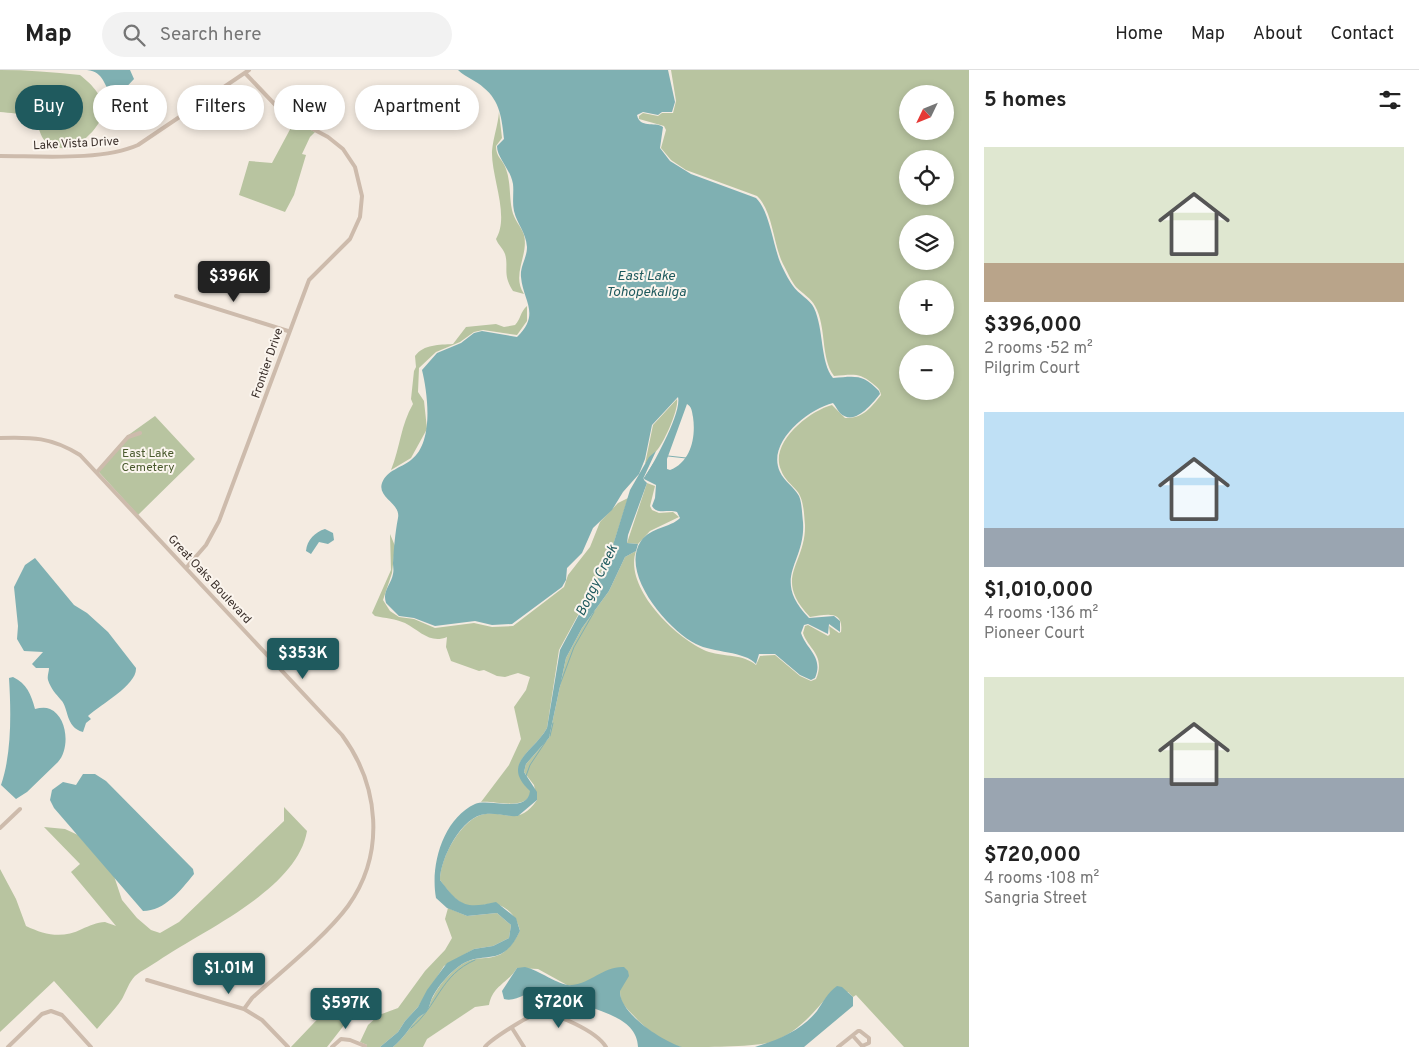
<!DOCTYPE html>
<html lang="en">
<head>
<meta charset="utf-8">
<style>
  body { margin:0; font-family:Overpass,sans-serif; background:#f2f2f2; color:#222; height:100vh; display:flex; flex-direction:column; font-size:19px; white-space:nowrap }
  * { box-sizing:border-box; margin:0 }
  p { font-size:16px; color:#767676 }
  .icon { flex:none; width:28px; height:28px; fill:none; stroke:currentColor; stroke-width:2; stroke-linecap:round; stroke-linejoin:round }
  .map { position:relative; flex:1; overflow:hidden }
  .sheet { display:flex; flex-direction:column; background:#fff; width:450px }
  .sheet>* { flex:none }
  .hud { position:absolute; left:15px; top:15px; width:475px; height:45px; display:flex; gap:10px }
  .needle { width:32px; rotate:227deg }
  .controls { position:absolute; left:899px; top:15px; display:grid; gap:10px }
  .controls a { display:grid; place-items:center; width:55px; height:55px; border-radius:50%; background:#fff; box-shadow:0 2px 8px #0003; font-size:25px }
  .price { position:absolute; translate:-50% -42px; padding:0 11px; border-radius:5px; background:#1f5a5e; color:#fff; font-size:16px; line-height:32px; filter:drop-shadow(0 1px 2px #0008) }
  .price::after { content:''; position:absolute; left:50%; top:30px; width:15px; height:11px; margin-left:-8px; background:inherit; clip-path:polygon(0 0,100% 0,50% 100%) }
  .price.current { background:#222; color:#fff }
  ul { padding:0; list-style:none }
  li { display:grid; align-content:center; gap:10px; height:265px; padding:0 15px }
  li span { display:grid; place-items:center; height:155px; border-radius:0px; color:#555 }
  li>.icon { margin-inline-start:auto }
  span .icon { width:90px; height:90px; fill:#fffc; stroke-width:1 }
  li b { font-size:21px }
  h2 { display:flex; justify-content:space-between; align-items:center; height:60px; padding:0 15px; font-size:21px }
  .tag { padding:0 18px; border-radius:22px; background:#fff; box-shadow:0 2px 8px #0003; font-size:18px; line-height:45px }
  .tag.current { background:#1f5a5e; color:#fff }
  header { display:flex; align-items:center; gap:30px; box-sizing:border-box; height:70px; padding:0 25px; background:#fff; border-bottom:1px solid #e0e0e0 }
  header strong { font-size:24px }
  nav { display:flex; gap:28px; margin-inline-start:auto; font-size:18px }
  .search { width:350px; height:45px; background:#f2f2f2; display:flex; align-items:center; gap:12px; box-sizing:border-box; padding:0 18px; border-radius:28px; color:#767676; font-size:19px }
  main { display:flex; flex:1; min-height:0 }
  .map>svg:first-child { display:block }
  .green { fill:#b8c4a0; fill-rule:evenodd }
  .water { fill:#7fb0b2; fill-rule:evenodd }
  .lines { fill:none; stroke-linecap:round; stroke-linejoin:round }
  .stream { stroke:#7fb0b2; stroke-width:1 }
  .street { stroke:#cdbbac; stroke-width:4 }
  .labels { text-anchor:middle; stroke-width:4; stroke-linejoin:round; paint-order:stroke }
  .street-label { font-size:12px; fill:#3b302b; stroke:#fbf5ee }
  .park-label { font-size:12px; fill:#4a5a2e; stroke:#fbf5ee }
  .water-label { font-size:14px; font-style:italic; fill:#1f5a5e; stroke:#fbf5ee }
</style>
</head>
<body>
<header>
<strong>Map</strong>
<div class="search"><svg class="icon" aria-label="search" viewBox="0 0 24 24"><circle cx="10" cy="10" r="6"/><path d="M15 15l6 6"/></svg>Search here</div>
<nav><a>Home</a><a>Map</a><a>About</a><a>Contact</a></nav>
</header>
<main>
<div class="map">
<svg width="969" height="977" viewBox="0 0 969 977">
  <rect width="100%" height="100%" fill="#f4ebe1"/>
  <path class="green" d="M 0,0 C 27,0 53,2 80,5 C 90,13 103,25 103,39 C 104,55 77,81 61,78 C 34,73 45,57 30,48 C 22,43 9,43 0,42 Z
    M 671,0 L 969,0 L 969,977 L 904,977 L 856,925 L 853,927 L 848,922 L 827,927 C 811,946 796,963 772,972 C 755,977 700,977 681,977 C 664,974 645,958 634,946 C 626,937 620,934 620,921 L 567,915 L 538,899 L 517,898 C 507,914 493,915 489,935 L 475,937 L 427,969 L 423,977 L 393,977 C 404,968 409,958 418,948 C 421,945 425,944 427,941 C 430,937 430,931 433,927 C 439,915 448,905 458,897 C 483,878 498,903 520,861 C 517,846 504,832 488,834 C 482,835 478,838 473,837 C 458,835 448,821 440,810 C 440,788 462,747 485,744 C 507,741 518,757 537,730 L 534,715 L 524,702 L 526,694 L 549,668 L 566,588 L 582,558 L 609,521 L 625,487 L 636,481 C 623,518 678,571 709,582 C 725,587 743,584 756,595 L 760,586 L 775,585 L 800,606 L 811,611 L 816,609 C 826,585 808,579 803,563 L 805,556 L 808,555 L 828,566 L 830,564 L 829,556 L 839,563 L 841,562 C 844,539 825,545 810,547 C 772,507 806,495 805,455 C 804,445 804,429 797,421 C 792,415 784,409 781,400 C 769,373 809,341 832,335 L 845,348 C 862,349 871,338 881,325 C 880,319 877,317 872,313 C 858,302 852,305 834,306 C 820,287 827,257 815,236 C 812,229 802,223 796,217 C 791,211 787,201 783,194 C 773,174 773,141 757,126 L 686,100 L 671,90 L 661,78 L 666,60 L 664,56 L 639,49 L 639,46 L 643,43 L 658,46 L 662,43 L 673,43 L 676,31 ZM 908,24 L 945,24 L 945,61 L 908,61 ZM 908,89 L 945,89 L 945,126 L 908,126 ZM 908,154 L 945,154 L 945,191 L 908,191 ZM 908,219 L 945,219 L 945,256 L 908,256 ZM 908,284 L 945,284 L 945,321 L 908,321 Z
    M 499,42 L 502,68 L 496,76 C 496,88 503,89 506,99 C 511,113 509,126 512,140 C 514,150 521,156 524,165 C 529,185 511,205 524,224 L 513,221 C 502,204 509,197 505,184 C 503,178 498,175 496,169 C 510,146 491,107 492,81 C 493,68 498,55 499,42 Z
    M 294,52 L 315,62 L 310,67 L 302,84 L 306,85 L 294,125 L 285,142 L 239,125 L 249,91 L 272,93 Z
    M 527,236 L 527,251 L 517,265 L 483,260 L 474,262 L 460,272 L 436,282 L 419,298 L 418,322 L 424,331 L 427,359 L 411,388 L 391,400 C 400,378 401,354 413,334 L 411,329 L 414,301 L 416,297 L 415,286 C 424,274 439,275 453,274 L 466,257 L 496,254 L 504,257 L 515,255 C 521,249 520,242 527,236 Z
    M 677,329 C 679,339 665,370 658,379 C 654,384 649,388 645,394 L 653,355 Z
    M 155,346 L 195,389 L 138,445 L 97,400 L 127,366 Z
    M 647,413 L 655,416 L 650,436 L 652,440 L 659,443 L 673,442 L 679,447 L 650,461 L 638,474 L 627,473 Z
    M 628,428 L 609,488 L 559,580 L 547,658 C 534,682 501,692 531,721 C 528,742 494,730 481,732 L 509,695 L 521,669 L 514,637 L 526,620 L 530,607 L 518,603 L 505,607 L 497,606 L 484,600 L 479,601 L 451,591 L 446,577 L 447,567 C 430,574 420,561 405,553 C 396,549 385,548 375,546 L 372,543 L 391,500 L 390,464 L 395,476 L 392,503 L 383,530 L 390,541 L 399,547 L 414,549 L 435,558 L 474,553 L 492,557 L 513,556 L 564,517 L 568,505 L 590,477 L 600,452 L 618,433 Z
    M 284,737 L 307,761 C 297,820 203,860 158,891 C 151,896 142,900 135,906 C 129,912 126,922 122,929 C 115,940 105,949 97,959 L 54,911 L 0,962 L 0,799 L 16,829 L 26,856 C 45,865 62,869 82,859 C 89,856 97,852 105,852 C 108,853 113,855 116,856 L 71,802 L 80,794 L 44,757 L 65,759 L 78,765 L 114,806 L 122,830 L 137,848 L 151,860 L 160,863 L 179,852 L 284,751 Z
    M 448,838 L 467,846 L 497,843 L 511,855 L 509,868 L 493,876 L 474,879 L 444,896 L 418,937 L 405,951 L 398,962 L 380,977 L 366,977 L 367,975 L 360,972 L 368,955 L 379,945 L 398,938 L 425,901 L 445,880 L 452,868 L 445,849 Z
    M 330,936 L 340,940 L 345,954 L 327,977 L 291,977 Z"/>
  <path class="water" d="M 87,0 L 130,0 L 134,9 L 119,25 L 113,26 C 103,16 105,2 87,0 Z
    M 458,0 L 668,0 L 675,32 L 672,42 L 662,42 L 658,45 L 643,42 L 637,45 C 640,59 654,51 663,57 L 660,78 L 670,91 L 691,104 L 756,128 C 769,140 773,174 780,192 C 783,199 788,209 793,216 C 798,224 810,229 814,238 C 824,259 820,292 833,308 C 856,306 863,304 879,321 L 880,324 C 872,334 854,357 840,343 C 837,340 836,336 833,333 C 808,339 766,373 780,402 C 784,411 794,417 799,426 C 802,433 802,444 803,452 C 806,494 770,507 809,548 L 834,546 L 840,551 L 840,562 L 829,554 L 828,564 L 808,554 L 804,555 L 801,563 C 806,579 824,587 815,608 L 811,610 L 800,605 L 775,584 L 759,584 L 756,594 C 745,581 713,583 696,574 C 668,560 619,503 641,471 C 651,457 670,458 680,448 L 677,442 C 668,439 657,445 652,436 L 655,428 L 656,415 L 644,409 C 653,394 682,343 678,327 L 652,355 L 645,389 L 639,404 L 623,422 L 612,440 L 593,458 L 582,483 L 567,498 L 566,510 L 562,517 L 512,554 L 492,555 L 475,551 L 435,556 L 414,548 L 399,546 L 386,533 C 382,521 391,515 393,504 C 394,500 393,497 393,493 C 394,477 395,464 398,448 C 401,433 377,428 382,413 C 387,400 401,398 411,390 C 434,373 428,325 422,300 L 437,283 L 461,273 L 474,263 L 482,261 L 517,267 C 541,244 523,231 521,207 C 520,196 527,188 527,177 C 526,162 517,154 514,141 C 512,132 514,123 513,114 C 510,98 497,88 497,76 L 504,69 C 502,49 500,31 484,18 C 476,10 466,8 458,0 ZM 687,334 C 692,337 692,342 693,347 C 696,367 691,392 670,400 L 667,399 L 667,389 Z
    M 656,381 L 643,409 L 647,413 L 628,465 L 627,473 L 638,474 L 636,481 L 625,487 L 609,521 L 582,558 L 566,588 L 549,668 L 526,694 L 524,702 L 537,722 L 537,730 L 518,746 C 507,747 497,743 486,744 C 462,745 440,789 440,810 C 460,836 465,839 496,832 L 516,848 L 520,861 C 501,901 483,878 458,897 C 448,905 439,915 433,926 C 430,931 430,937 427,941 C 425,944 421,945 418,948 C 409,958 404,968 393,977 L 380,977 L 398,962 L 405,951 L 418,937 L 427,920 L 447,893 L 474,879 L 493,876 L 509,868 L 511,855 L 497,843 L 467,846 L 447,838 L 436,828 C 430,795 443,749 475,734 C 489,728 528,744 530,721 C 500,693 534,682 547,658 L 560,580 L 609,488 L 630,420 L 649,387 Z
    M 325,459 L 333,463 L 334,470 L 328,474 L 319,472 L 311,484 L 306,481 C 307,470 315,462 325,459 Z
    M 35,488 L 74,535 L 87,543 L 108,562 L 136,598 C 137,615 101,634 88,646 L 91,649 L 86,653 L 83,662 C 65,657 69,638 61,630 C 56,624 51,619 48,610 C 47,606 49,602 49,598 L 36,598 L 32,594 L 43,582 L 24,581 L 17,569 L 18,556 L 14,517 L 25,495 Z
    M 13,607 C 27,614 31,624 35,639 C 40,638 45,637 50,639 C 68,647 70,679 58,692 L 27,722 L 16,729 L 1,715 C 12,683 11,641 9,608 Z
    M 83,704 L 95,704 L 106,711 L 193,799 L 194,804 C 181,820 165,841 143,841 L 54,738 L 50,730 L 52,720 L 63,712 L 76,715 Z
    M 525,897 C 539,900 561,917 572,915 C 591,913 604,896 624,897 L 628,901 L 629,906 L 620,921 C 619,943 662,971 682,977 L 638,977 C 637,951 608,944 588,936 C 572,930 558,919 540,920 C 528,920 516,933 504,929 L 502,921 L 517,898 Z
    M 837,916 L 842,917 L 853,927 L 853,936 L 804,977 L 755,977 C 778,970 802,960 817,941 C 823,932 828,922 837,916 Z"/>
  <g class="lines">
    <path class="stream" d="M 668,386 L 686,388
      M 643,410 L 654,393
      M 559,617 L 574,577 L 594,542
      M 550,666 L 553,653
      M 526,706 L 530,695 L 546,671
      M 411,958 C 438,936 440,905 475,890"/>
    <path class="street" d="M 0,86 C 40,86 102,91 138,75 L 249,0
      M 176,226 L 288,261
      M 0,368 C 32,367 51,367 80,385 L 342,665 C 379,715 386,783 348,836 C 326,866 281,902 252,928 L 244,939
      M 97,402 L 128,367 L 140,363
      M 186,498 L 206,475 L 219,451 L 309,210 L 350,169 L 360,147 L 362,126 L 355,97 L 343,79 L 328,67 L 283,43 L 245,3
      M 0,758 L 20,739
      M 147,910 L 244,939 L 262,950 L 288,977
      M 512,958 L 524,977
      M 8,977 L 42,944 L 51,941 L 62,945 L 91,977
      M 332,977 L 341,969 L 350,970 L 365,976
      M 485,977 C 490,970 529,945 537,944 C 555,941 597,962 606,977
      M 838,977 L 858,961 L 860,961 L 869,968 L 869,973 L 862,976 L 853,966"/>
  </g>
  <g class="labels">
    <g class="street-label">
      <text transform="translate(76 73) rotate(-3)" y="4">Lake Vista Drive</text>
      <text transform="translate(267 293) rotate(-71)" y="4">Frontier Drive</text>
      <text transform="translate(210 509) rotate(47)" y="4">Great Oaks Boulevard</text>
    </g>
    <g class="park-label">
      <text x="148" y="387">East Lake<tspan x="148" dy="14">Cemetery</tspan></text>
    </g>
    <g class="water-label">
      <text x="646" y="210">East Lake<tspan x="646" dy="16">Tohopekaliga</tspan></text>
      <text transform="translate(596 510) rotate(-64)" y="5">Boggy Creek</text>
    </g>
  </g>
</svg>
<div class="controls">
<a><svg class="needle" viewBox="-14 -14 28 28"><path d="M0-13l5 13h-10z" fill="#e53935"/><path d="M0 13l5-13h-10z" fill="#767676"/></svg></a>
<a><svg class="icon" aria-label="locate" viewBox="0 0 24 24"><circle cx="12" cy="12" r="6"/><path d="M12 2v4M12 18v4M2 12h4M18 12h4"/></svg></a>
<a><svg class="icon" aria-label="layers" viewBox="0 0 24 24"><path d="M12 4l9 5-9 5-9-5zM3 14l9 5 9-5"/></svg></a>
<a>+</a>
<a>−</a>
</div>
<b class="price current" style="left:234px;top:233px">$396K</b>
<b class="price" style="left:303px;top:610px">$353K</b>
<b class="price" style="left:229px;top:925px">$1.01M</b>
<b class="price" style="left:559px;top:959px">$720K</b>
<b class="price" style="left:346px;top:960px">$597K</b>
<div class="hud">
<a class="tag current">Buy</a>
<a class="tag">Rent</a>
<a class="tag">Filters</a>
<a class="tag">New</a>
<a class="tag">Apartment</a>
</div>
</div>
<section class="sheet">
<h2>5 homes<svg class="icon" aria-label="filters" viewBox="0 0 24 24"><path d="M4 7h16M4 17h16"/><circle cx="9" cy="7" r="2"/><circle cx="15" cy="17" r="2"/></svg></h2>
<ul>
<li><span style="background:linear-gradient(#dfe7d0 75%,#b9a48a 0)"><svg class="icon" aria-label="home" viewBox="0 0 24 24"><path d="M3 11l9-7 9 7M6 9v11h12V9"/></svg></span><div><b>$396,000</b><p>2 rooms · 52 m²</p><p>Pilgrim Court</p></div></li>
<li><span style="background:linear-gradient(#bfe0f5 75%,#9aa5b1 0)"><svg class="icon" aria-label="home" viewBox="0 0 24 24"><path d="M3 11l9-7 9 7M6 9v11h12V9"/></svg></span><div><b>$1,010,000</b><p>4 rooms · 136 m²</p><p>Pioneer Court</p></div></li>
<li><span style="background:linear-gradient(#dfe7d0 65%,#9aa5b1 0)"><svg class="icon" aria-label="home" viewBox="0 0 24 24"><path d="M3 11l9-7 9 7M6 9v11h12V9"/></svg></span><div><b>$720,000</b><p>4 rooms · 108 m²</p><p>Sangria Street</p></div></li>
</ul>
</section>
</main>
</body>
</html>
